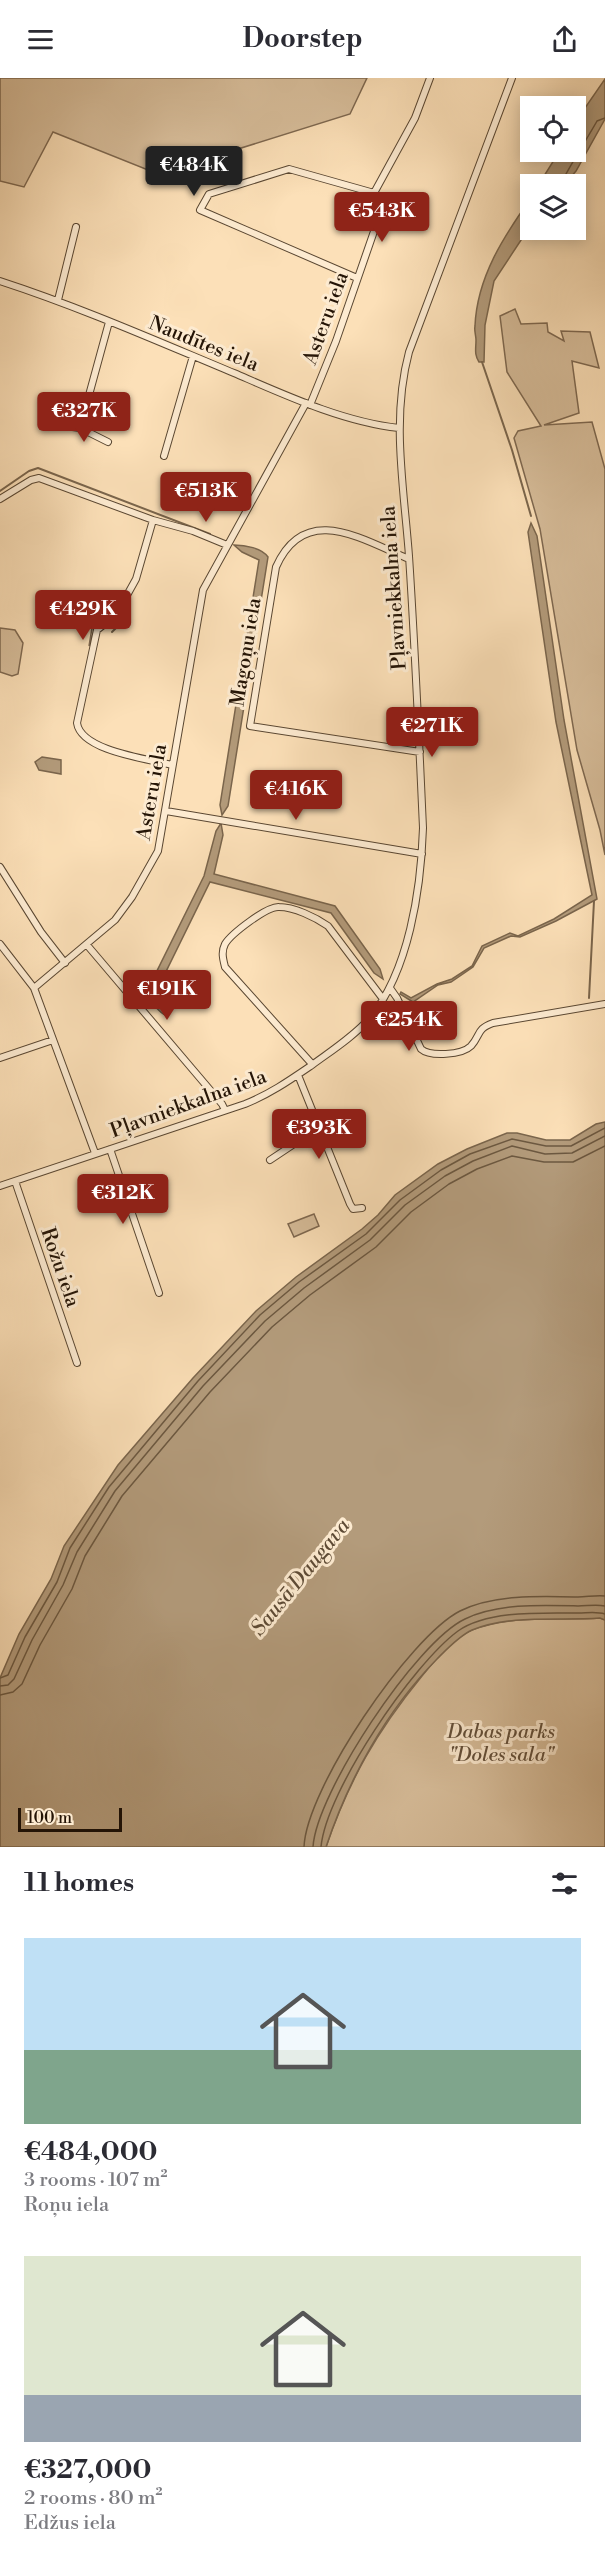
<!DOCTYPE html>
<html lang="en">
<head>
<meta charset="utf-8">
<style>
  body { margin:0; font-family:"Libre Bodoni",serif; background:#f2f2f3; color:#2b2b33; height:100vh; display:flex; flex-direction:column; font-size:22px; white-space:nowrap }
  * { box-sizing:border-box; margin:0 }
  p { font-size:20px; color:#7c7c81 }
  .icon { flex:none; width:33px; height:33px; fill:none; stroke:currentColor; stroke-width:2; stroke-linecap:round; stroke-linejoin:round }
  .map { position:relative; height:1769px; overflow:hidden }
  .side { display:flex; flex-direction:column; background:#fff; flex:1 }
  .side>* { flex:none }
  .tools { position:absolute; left:520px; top:18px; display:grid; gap:12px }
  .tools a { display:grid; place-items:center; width:66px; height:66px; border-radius:0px; background:#fff; box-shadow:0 3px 15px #0003; font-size:30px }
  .scale { position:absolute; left:18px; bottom:15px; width:104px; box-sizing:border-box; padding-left:6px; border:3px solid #241406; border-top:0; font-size:16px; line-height:21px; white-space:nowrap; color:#241406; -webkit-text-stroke:4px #fdebd1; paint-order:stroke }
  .price { position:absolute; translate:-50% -51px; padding:0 14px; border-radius:6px; background:#8f2418; color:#fff; font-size:20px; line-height:39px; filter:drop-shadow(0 2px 3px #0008) }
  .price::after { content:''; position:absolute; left:50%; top:36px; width:18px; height:14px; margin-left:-9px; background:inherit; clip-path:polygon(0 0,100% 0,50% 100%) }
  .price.active { background:#222; color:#fff }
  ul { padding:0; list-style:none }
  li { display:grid; align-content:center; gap:12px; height:318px; padding:0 24px }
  li span { display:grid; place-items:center; height:186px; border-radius:0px; color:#555 }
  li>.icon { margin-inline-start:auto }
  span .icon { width:108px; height:108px; fill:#fffc; stroke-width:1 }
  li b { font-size:26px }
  h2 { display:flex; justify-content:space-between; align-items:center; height:72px; padding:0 24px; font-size:26px }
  header { display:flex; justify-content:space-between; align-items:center; height:78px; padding:0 24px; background:#fff; font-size:27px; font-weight:700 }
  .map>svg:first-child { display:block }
  .green { fill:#d7bd9a; stroke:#7e6850; stroke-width:1.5 }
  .water { fill:#b39b7b; stroke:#7a654c; stroke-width:1.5 }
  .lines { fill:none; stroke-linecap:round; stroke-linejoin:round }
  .shore { stroke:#6c5840; stroke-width:1.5 }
  .stream { stroke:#7a654c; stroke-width:2 }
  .minor-casing { stroke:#5a4732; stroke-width:8 }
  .minor { stroke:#fdebd1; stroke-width:6 }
  .labels { text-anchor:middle; stroke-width:6; stroke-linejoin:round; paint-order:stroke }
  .street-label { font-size:20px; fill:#241406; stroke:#fdebd1 }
  .park-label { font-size:20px; font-style:italic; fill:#634f3a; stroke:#fdebd1 }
  .water-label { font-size:21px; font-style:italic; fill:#5d4a35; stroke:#fdebd1 }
</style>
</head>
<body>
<header><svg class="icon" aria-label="menu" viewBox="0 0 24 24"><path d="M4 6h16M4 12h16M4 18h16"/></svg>Doorstep<svg class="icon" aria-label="share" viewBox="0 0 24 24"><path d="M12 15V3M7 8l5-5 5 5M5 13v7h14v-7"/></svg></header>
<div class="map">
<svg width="605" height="1769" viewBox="0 0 605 1769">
  <rect width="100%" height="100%" fill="#fce0b8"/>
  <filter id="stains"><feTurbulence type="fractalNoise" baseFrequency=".00333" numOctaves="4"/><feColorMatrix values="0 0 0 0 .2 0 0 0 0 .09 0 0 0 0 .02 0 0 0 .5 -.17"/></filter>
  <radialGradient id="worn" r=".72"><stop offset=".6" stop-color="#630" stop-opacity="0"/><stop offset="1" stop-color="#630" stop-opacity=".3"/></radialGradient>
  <path class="green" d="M 0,0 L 367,0 L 350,36 L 158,96 L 53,54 L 24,109 L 0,103 Z
    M 515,231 L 521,246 L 547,245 L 548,254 L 564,263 L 561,253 L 590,254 L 599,290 L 572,283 L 579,335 L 544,347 L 592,344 L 605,391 L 605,777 L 600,752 L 577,672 L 540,451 L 514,360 L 518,353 L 541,348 L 507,294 L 500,238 Z
    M 107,517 L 109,521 L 112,520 L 109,526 L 115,534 L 95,550 L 89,568 L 93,544 Z
    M 0,550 L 15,552 L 23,565 L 18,596 L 12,598 L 0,594 Z
    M 314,1136 L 319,1148 L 294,1159 L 288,1146 Z
    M 600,1540 L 605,1542 L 605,1769 L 326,1769 C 349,1702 377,1653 422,1598 C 435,1582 453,1560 472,1552 C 513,1536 558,1543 600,1540 Z"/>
  <path class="water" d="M 605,1 L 605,41 L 576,93 L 565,106 L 539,106 L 559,74 L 576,74 L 576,43 Z
    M 531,120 L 531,147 L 494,203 L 485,247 L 484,284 L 479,284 C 474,276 476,271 476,262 C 476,257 474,253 475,248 C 477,199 504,158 531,120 Z
    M 531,445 L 537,458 L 564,642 L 597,821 L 556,843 L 520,859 L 511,858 L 484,870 L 473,889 L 451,904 L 438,907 L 413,924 L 400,916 L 401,914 L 411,920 L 437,906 L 452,901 L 472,888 L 482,868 L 510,855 L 518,858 L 554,841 L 592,817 L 556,644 L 528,454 Z
    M 234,467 C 245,467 262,470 268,479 L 228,728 L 222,737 L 220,727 L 259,482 L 242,474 Z
    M 42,679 L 61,682 L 61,696 L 39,692 L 35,684 Z
    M 221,745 L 223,757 L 214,796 L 335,828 L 380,891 L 383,901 L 374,895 L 331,835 L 210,804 L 156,914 L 170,932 L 167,938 C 159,935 148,921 147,913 L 204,798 L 216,753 Z
    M 605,1044 L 605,1542 L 600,1540 C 558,1543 512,1536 472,1552 C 459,1558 447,1571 437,1581 C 386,1633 349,1700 326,1769 L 0,1769 L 0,1600 L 19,1556 L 51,1501 L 64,1468 L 118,1387 L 193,1300 L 256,1233 L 296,1199 L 362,1151 L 378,1137 L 395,1117 L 438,1086 L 467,1071 L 507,1055 L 517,1055 L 546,1062 L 570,1062 L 596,1046 Z"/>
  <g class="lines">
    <path class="shore" d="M 561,106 C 562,101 591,54 597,43 L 605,40
      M 0,1600 L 8,1597 L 25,1559 L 57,1504 L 70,1470 L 109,1409 L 198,1303 L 260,1237 L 299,1204 L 366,1156 L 400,1122 L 441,1092 L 470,1076 L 512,1061 L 546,1068 L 571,1068 L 605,1050
      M 0,1608 L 8,1607 L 14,1601 L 32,1562 L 63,1507 L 77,1474 L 115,1413 L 203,1308 L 265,1243 L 304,1210 L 370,1162 L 405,1127 L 445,1098 L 473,1083 L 512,1068 L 545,1076 L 572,1075 L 605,1058
      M 0,1617 L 13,1614 L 22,1606 L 40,1567 L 72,1511 L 85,1478 L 122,1418 L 210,1314 L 272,1249 L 310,1217 L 376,1169 L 411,1134 L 449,1106 L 477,1091 L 512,1078 L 544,1084 L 573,1084 L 605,1068
      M 304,1769 C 306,1711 409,1559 460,1533 C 493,1516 542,1518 578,1519 C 587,1519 596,1517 605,1518
      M 313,1769 C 316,1715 416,1564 465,1541 C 498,1525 542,1527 578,1528 C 587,1528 596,1526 605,1528
      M 321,1769 C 326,1713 413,1586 458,1553 C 488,1532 543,1535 578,1535 C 587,1535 596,1533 605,1536"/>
    <path class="stream" d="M 482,284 L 512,372 L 531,438
      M 0,413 L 29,393 L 38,390 L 210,456
      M 112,554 L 117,549 L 121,538
      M 589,920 L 594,823"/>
    <defs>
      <path id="minor" d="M 357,200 L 200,132 L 209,116 L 289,91 L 374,115
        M 0,203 C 80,229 157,263 234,295 C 285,317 343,344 399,350
        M 58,222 L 76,149
        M 310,327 L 336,263 L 380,136 L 374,115 L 415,40 L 430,0
        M 65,348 L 80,350 L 108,364
        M 80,350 L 109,244
        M 164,378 L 193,278
        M 0,421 L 31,402 L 39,400 L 153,442 L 193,453 L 227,467
        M 153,442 L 136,501 L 116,537 L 97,552 L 77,645 C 81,673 148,681 172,687
        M 409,481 C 361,461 305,424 276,489 L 250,648 L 420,674
        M 166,733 L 422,776
        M 0,789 L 41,854 L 65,885
        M 0,866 L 34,910
        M 87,867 L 222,1026 L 225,1032
        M 390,910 L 397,920 L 421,971 C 430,979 462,977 471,968 C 481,957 476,951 493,945 L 605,926
        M 0,980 L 53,962
        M 312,986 L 225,889 C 223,881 221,874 225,866 C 231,856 267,828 279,829 C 294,829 315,839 328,848 L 383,921
        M 298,997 L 350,1126 L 353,1131 L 362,1130
        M 110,1071 L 159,1215
        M 95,1075 L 34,910 L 115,842 L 132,819 L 158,773 L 203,512 L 306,325
        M 270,1082 L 315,1052 L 319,1052
        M 15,1103 L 77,1285
        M 0,1108 L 245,1026 C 270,1016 290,1002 312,987 C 331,973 353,959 369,941 C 409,894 421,811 423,750 C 419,660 415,569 409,478 C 404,410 391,341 409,274 L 512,0"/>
    </defs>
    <use href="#minor" class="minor-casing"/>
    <use href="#minor" class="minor"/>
  </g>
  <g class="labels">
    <g class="street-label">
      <text transform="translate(325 240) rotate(-70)" y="7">Asteru iela</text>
      <text transform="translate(204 265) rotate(22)" y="7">Naudītes iela</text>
      <text transform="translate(393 510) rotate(-94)" y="7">Pļavniekkalna iela</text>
      <text transform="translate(245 574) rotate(-81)" y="7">Magoņu iela</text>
      <text transform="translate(151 714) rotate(-80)" y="7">Asteru iela</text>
      <text transform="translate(188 1025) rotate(-20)" y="7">Pļavniekkalna iela</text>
      <text transform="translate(61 1189) rotate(71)" y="7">Rožu iela</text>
    </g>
    <g class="park-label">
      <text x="501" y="1660">Dabas parks<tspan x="501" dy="23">"Doles sala"</tspan></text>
    </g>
    <g class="water-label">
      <text transform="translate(300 1499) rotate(-51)" y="7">Sausā Daugava</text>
    </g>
  </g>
  <rect width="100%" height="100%" filter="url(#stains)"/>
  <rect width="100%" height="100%" fill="url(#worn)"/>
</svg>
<div class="tools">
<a><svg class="icon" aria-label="locate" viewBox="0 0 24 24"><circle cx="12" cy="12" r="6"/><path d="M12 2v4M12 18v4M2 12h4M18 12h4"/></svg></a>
<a><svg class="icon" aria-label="layers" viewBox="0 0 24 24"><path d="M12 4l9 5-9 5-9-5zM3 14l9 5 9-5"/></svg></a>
</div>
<div class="scale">100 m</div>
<b class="price active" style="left:194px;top:119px">€484K</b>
<b class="price" style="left:382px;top:165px">€543K</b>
<b class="price" style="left:84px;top:365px">€327K</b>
<b class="price" style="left:206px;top:445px">€513K</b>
<b class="price" style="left:83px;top:563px">€429K</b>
<b class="price" style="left:432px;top:680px">€271K</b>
<b class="price" style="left:296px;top:743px">€416K</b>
<b class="price" style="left:167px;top:943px">€191K</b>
<b class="price" style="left:409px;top:974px">€254K</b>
<b class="price" style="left:319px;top:1082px">€393K</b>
<b class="price" style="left:123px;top:1147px">€312K</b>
</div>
<section class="side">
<h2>11 homes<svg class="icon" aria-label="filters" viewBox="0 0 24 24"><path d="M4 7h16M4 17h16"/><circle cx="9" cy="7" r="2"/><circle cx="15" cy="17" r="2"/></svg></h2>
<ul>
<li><span style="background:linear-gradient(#bfe0f5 60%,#7fa58c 0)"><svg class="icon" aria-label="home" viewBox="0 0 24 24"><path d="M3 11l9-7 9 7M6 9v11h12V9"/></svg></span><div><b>€484,000</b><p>3 rooms · 107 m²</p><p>Roņu iela</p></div></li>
<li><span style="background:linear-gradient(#dfe7d0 75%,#9aa5b1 0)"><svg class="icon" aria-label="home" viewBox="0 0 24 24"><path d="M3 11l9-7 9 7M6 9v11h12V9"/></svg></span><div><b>€327,000</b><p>2 rooms · 80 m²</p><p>Edžus iela</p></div></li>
</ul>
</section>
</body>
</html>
